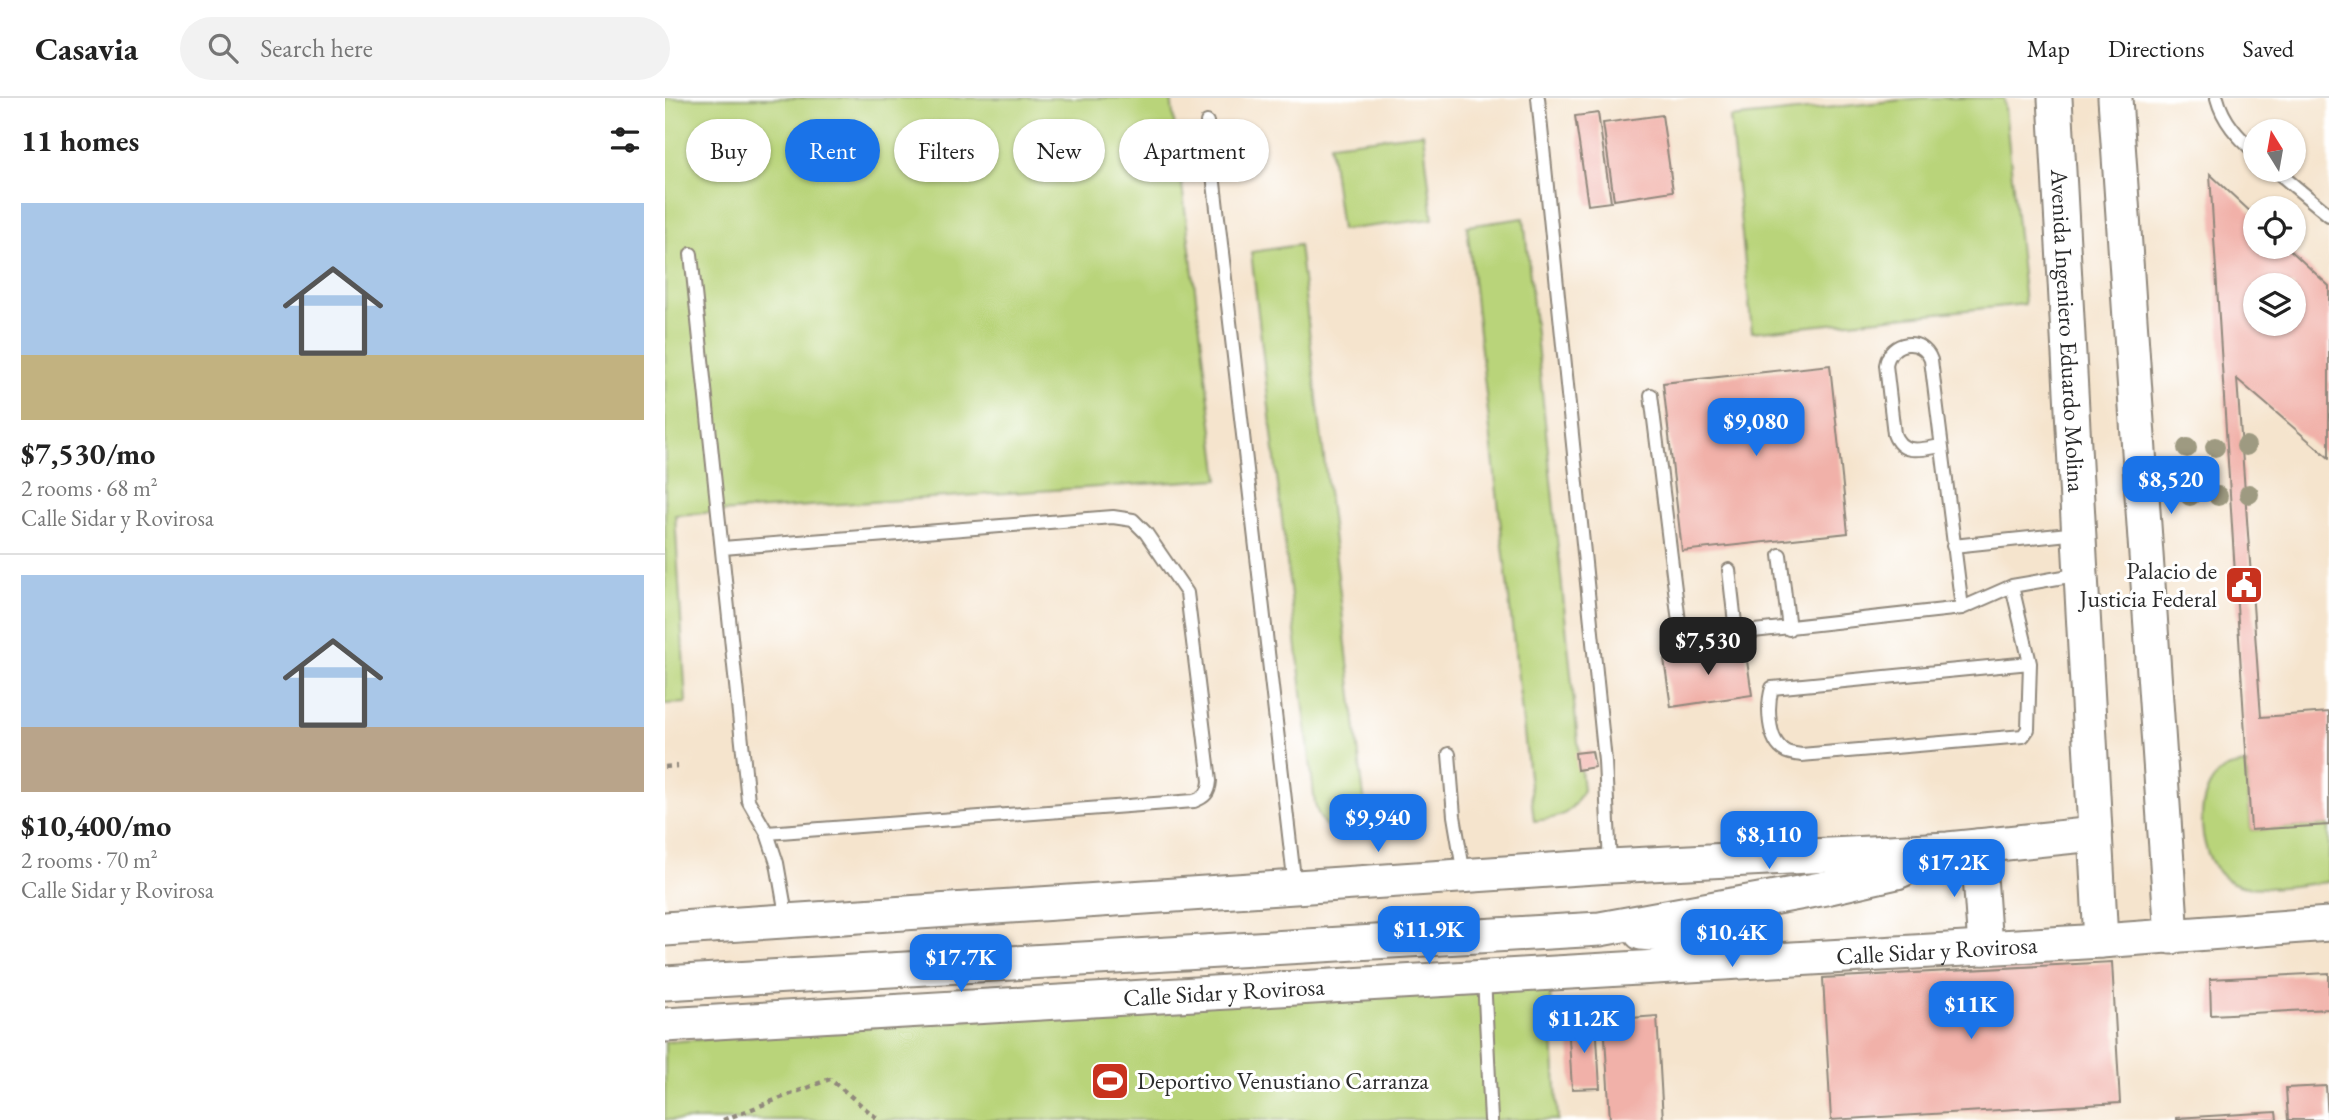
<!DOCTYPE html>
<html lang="en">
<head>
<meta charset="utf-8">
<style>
  body { margin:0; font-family:"EB Garamond",serif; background:#f2f2f2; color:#222; height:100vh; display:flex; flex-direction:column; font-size:26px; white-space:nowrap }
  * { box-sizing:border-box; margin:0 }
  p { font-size:23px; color:#767676 }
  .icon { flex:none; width:38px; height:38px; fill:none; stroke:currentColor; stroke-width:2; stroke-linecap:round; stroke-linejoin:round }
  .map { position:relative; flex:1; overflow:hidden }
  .details { display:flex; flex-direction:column; background:#fff; width:665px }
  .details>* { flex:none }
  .hud { position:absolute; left:21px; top:21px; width:665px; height:63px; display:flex; gap:14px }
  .needle { width:46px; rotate:349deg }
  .controls { position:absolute; left:1578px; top:21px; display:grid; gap:14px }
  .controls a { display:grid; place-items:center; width:63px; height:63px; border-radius:50%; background:#fff; box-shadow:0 2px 5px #0004; font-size:35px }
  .price { position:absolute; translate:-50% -60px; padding:0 16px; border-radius:14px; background:#1a73e8; color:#fff; font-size:23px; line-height:46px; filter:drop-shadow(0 2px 4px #0008) }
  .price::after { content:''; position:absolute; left:50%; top:42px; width:21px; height:16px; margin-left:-10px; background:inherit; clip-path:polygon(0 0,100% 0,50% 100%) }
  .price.on { background:#222; color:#fff }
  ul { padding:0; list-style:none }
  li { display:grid; align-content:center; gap:14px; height:371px; padding:0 21px }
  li+li { border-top:2px solid #e0e0e0 }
  li span { display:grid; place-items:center; height:217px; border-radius:0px; color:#555 }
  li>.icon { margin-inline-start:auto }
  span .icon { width:126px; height:126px; fill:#fffc; stroke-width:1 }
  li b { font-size:30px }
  h2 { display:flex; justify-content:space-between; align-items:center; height:84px; padding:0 21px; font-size:30px }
  .chip { padding:0 24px; border-radius:32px; background:#fff; box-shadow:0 2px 5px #0004; font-size:24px; line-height:63px }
  .chip.on { background:#1a73e8; color:#fff }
  header { display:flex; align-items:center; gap:42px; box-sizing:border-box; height:98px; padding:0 35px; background:#fff; border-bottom:2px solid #e0e0e0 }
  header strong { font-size:33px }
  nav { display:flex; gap:38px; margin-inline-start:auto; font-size:24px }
  .search { width:490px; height:63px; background:#f2f2f2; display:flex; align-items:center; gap:18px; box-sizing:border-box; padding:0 24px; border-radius:38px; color:#767676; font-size:26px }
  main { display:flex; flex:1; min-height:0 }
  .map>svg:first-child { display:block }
  .green { fill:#b9d47a; stroke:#728052; stroke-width:2 }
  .building { fill:#f1b1a9; fill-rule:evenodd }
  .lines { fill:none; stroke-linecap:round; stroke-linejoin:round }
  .service-casing { stroke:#90887c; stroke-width:16 }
  .tertiary-casing { stroke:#90887c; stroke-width:37 }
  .path { stroke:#90887c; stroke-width:4.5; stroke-dasharray:5 5; stroke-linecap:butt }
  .service { stroke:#fff; stroke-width:12 }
  .tertiary { stroke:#fff; stroke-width:33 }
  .tree { fill:#9e9a81 }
  .labels { text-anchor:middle; stroke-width:6; stroke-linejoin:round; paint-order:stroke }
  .street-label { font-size:24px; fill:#2b2b2b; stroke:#fff }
  .poi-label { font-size:24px; fill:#2b2b2b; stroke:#fff; text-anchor:end }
</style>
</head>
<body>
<header>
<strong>Casavia</strong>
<div class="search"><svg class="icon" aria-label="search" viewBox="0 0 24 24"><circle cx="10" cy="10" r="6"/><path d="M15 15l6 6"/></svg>Search here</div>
<nav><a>Map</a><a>Directions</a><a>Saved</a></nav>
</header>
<main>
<section class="details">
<h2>11 homes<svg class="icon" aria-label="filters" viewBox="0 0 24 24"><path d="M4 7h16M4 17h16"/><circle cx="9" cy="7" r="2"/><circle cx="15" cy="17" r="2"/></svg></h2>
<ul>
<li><span style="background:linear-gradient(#a9c7e8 70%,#c2b280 0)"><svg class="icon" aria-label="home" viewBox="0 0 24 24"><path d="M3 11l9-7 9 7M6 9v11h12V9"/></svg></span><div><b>$7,530/mo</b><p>2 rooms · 68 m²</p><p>Calle Sidar y Rovirosa</p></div></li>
<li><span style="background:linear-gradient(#a9c7e8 70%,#b9a48a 0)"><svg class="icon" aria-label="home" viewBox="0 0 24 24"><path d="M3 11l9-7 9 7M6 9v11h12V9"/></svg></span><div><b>$10,400/mo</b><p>2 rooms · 70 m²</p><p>Calle Sidar y Rovirosa</p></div></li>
</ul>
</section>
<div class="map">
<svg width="1664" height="1022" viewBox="0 0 1664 1022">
  <rect width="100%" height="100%" fill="#fff"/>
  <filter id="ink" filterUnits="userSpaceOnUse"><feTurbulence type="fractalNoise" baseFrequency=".0143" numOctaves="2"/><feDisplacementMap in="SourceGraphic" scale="14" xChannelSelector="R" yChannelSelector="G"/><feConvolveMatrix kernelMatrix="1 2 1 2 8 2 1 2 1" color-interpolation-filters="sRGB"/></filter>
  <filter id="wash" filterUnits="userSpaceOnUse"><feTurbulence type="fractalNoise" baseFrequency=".00686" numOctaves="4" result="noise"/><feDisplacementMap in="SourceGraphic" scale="28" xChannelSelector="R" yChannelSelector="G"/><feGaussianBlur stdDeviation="1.57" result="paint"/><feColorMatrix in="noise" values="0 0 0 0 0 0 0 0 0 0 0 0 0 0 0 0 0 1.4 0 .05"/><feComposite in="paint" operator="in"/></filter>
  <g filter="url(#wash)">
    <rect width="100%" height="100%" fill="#f5e4cd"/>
    <path class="green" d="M 0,0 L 506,0 L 554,381 L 10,417 L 21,605 L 0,606 Z
      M 1256,0 L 1339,0 L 1360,206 L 1087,234 L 1065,20 Z
      M 758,35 L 768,121 L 676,132 L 665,46 Z
      M 859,120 L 918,692 C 905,717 897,720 869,723 L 802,128 Z
      M 634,147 L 703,734 C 673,735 659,739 650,706 L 586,154 Z
      M 1581,666 L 1586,732 L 1664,727 L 1664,784 C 1639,786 1589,796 1566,784 C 1532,767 1525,691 1560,671 C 1565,668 1575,667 1581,666 Z
      M 884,878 L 893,1022 L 0,1022 L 0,944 Z"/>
    <g id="blocks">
      <path class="building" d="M 933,15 L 946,104 L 923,107 L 910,18 Z
        M 997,17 L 1008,93 L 949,102 L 938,25 Z
        M 1545,76 L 1591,119 L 1591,149 L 1622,149 L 1664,188 L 1664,360 L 1572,281 L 1596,619 L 1664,614 L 1664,727 L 1586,732 ZM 1591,187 L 1629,187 L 1629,226 L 1591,226 Z
        M 1165,267 L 1183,435 L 1017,453 L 998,285 Z
        M 1080,549 L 1087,597 L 1006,609 L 999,561 Z
        M 927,653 L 930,669 L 912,672 L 910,655 Z
        M 1447,864 L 1455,1005 L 1166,1022 L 1158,880 Z
        M 1664,875 L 1664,911 L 1546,917 L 1545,881 Z
        M 992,918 L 998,1022 L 945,1022 L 939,922 Z
        M 931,922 L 935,990 L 907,991 L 903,924 Z
        M 1661,988 L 1663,1022 L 1623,1022 L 1621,990 Z
        M 1611,1014 L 1612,1022 L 1511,1022 L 1511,1020 Z"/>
    </g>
  </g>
  <g filter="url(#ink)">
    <use href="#blocks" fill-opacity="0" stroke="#90887c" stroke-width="2"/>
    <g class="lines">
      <defs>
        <path id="service" d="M 873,0 L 940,663 L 945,766
          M 1552,0 C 1558,23 1573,39 1591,55
          M 542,24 L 630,789
          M 1610,72 L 1664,117
          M 26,156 L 83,702 L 102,735 L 112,765 L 122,822
          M 986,297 L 1014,524 C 1018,534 1023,538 1034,539 L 1297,510 L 1347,488 L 1416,476
          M 1276,348 C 1257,351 1237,358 1229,336 L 1221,267 C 1225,242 1257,238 1266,262 L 1297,510
          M 1288,448 L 1413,435
          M 58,450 L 448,419 L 468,422 L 481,435 L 522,495 L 545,683 C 544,695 540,699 529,703 L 102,735
          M 1115,457 L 1124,531
          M 1064,472 L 1071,534
          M 1347,488 L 1365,565 L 1363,631 L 1358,638 L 1136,657 C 1132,656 1124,656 1120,653 C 1102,643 1102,607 1107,590 L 1365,565
          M 784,656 L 789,718 L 799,777
          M 819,879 L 826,1022"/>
        <g id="tertiary">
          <path id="s1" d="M 1390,0 L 1436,843"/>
          <path d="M 1450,0 L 1507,839"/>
          <path d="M 1313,748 L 1320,850"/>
          <path d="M 0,831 L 945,768 L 1283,751 L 1430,736"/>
          <path d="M 976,835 L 1097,846"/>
          <path d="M 0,885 L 935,831 L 1161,790 L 1232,774 L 1259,762"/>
          <path id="s2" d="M 0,927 L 1436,843 L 1664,826"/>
        </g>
      </defs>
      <use href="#service" class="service-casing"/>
      <use href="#tertiary" class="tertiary-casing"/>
      <path class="path" d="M 0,669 L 13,668
        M 58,1022 L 165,981 L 214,1022"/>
      <use href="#service" class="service"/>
      <use href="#tertiary" class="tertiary"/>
    </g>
    <g class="tree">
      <circle cx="1581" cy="348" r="10"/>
      <circle cx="1550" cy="349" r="10"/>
      <circle cx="1522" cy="350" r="10"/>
      <circle cx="1584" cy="396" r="10"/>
      <circle cx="1525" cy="398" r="10"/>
      <circle cx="1553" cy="398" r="10"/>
    </g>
  </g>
  <defs>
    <symbol id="civic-square" viewBox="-11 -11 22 22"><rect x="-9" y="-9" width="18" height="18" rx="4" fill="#c8321e" stroke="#fff"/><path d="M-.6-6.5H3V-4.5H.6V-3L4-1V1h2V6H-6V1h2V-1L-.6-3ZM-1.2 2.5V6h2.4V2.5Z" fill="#fff"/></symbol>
    <symbol id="stadium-square" viewBox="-11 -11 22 22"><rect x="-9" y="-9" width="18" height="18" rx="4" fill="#c8321e" stroke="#fff"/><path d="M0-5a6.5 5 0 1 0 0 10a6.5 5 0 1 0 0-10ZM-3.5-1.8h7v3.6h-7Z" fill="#fff"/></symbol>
  </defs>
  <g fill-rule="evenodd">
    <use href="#civic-square" x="1557" y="465" width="44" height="44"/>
    <use href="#stadium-square" x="423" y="961" width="44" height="44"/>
  </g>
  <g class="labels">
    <g class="street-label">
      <text dy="8" stroke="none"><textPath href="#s1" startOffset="233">Avenida Ingeniero Eduardo Molina</textPath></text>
      <text dy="8" stroke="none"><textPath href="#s2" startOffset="1274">Calle Sidar y Rovirosa</textPath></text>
      <text dy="8" stroke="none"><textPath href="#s2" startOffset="560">Calle Sidar y Rovirosa</textPath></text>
    </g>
    <g class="poi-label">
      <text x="1552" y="481">Palacio de<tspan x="1552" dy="28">Justicia Federal</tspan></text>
      <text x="472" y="991" text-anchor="start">Deportivo Venustiano Carranza</text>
    </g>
  </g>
</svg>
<div class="controls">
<a><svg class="needle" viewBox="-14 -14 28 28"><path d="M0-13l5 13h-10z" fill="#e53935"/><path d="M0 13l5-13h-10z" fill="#767676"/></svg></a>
<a><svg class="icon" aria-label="locate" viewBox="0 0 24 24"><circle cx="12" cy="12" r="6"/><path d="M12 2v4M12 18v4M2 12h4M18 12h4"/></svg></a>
<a><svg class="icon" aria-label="layers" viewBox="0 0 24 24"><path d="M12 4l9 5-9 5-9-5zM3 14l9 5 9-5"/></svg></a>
</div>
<b class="price" style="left:1091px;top:360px">$9,080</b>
<b class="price" style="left:1506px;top:418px">$8,520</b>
<b class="price on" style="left:1043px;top:579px">$7,530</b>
<b class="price" style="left:713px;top:756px">$9,940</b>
<b class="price" style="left:1104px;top:773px">$8,110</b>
<b class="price" style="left:1289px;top:801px">$17.2K</b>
<b class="price" style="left:764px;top:868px">$11.9K</b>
<b class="price" style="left:1067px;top:871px">$10.4K</b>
<b class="price" style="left:296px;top:896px">$17.7K</b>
<b class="price" style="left:1306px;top:943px">$11K</b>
<b class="price" style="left:919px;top:957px">$11.2K</b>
<div class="hud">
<a class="chip">Buy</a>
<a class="chip on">Rent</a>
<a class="chip">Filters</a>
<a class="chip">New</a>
<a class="chip">Apartment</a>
</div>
</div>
</main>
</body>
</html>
